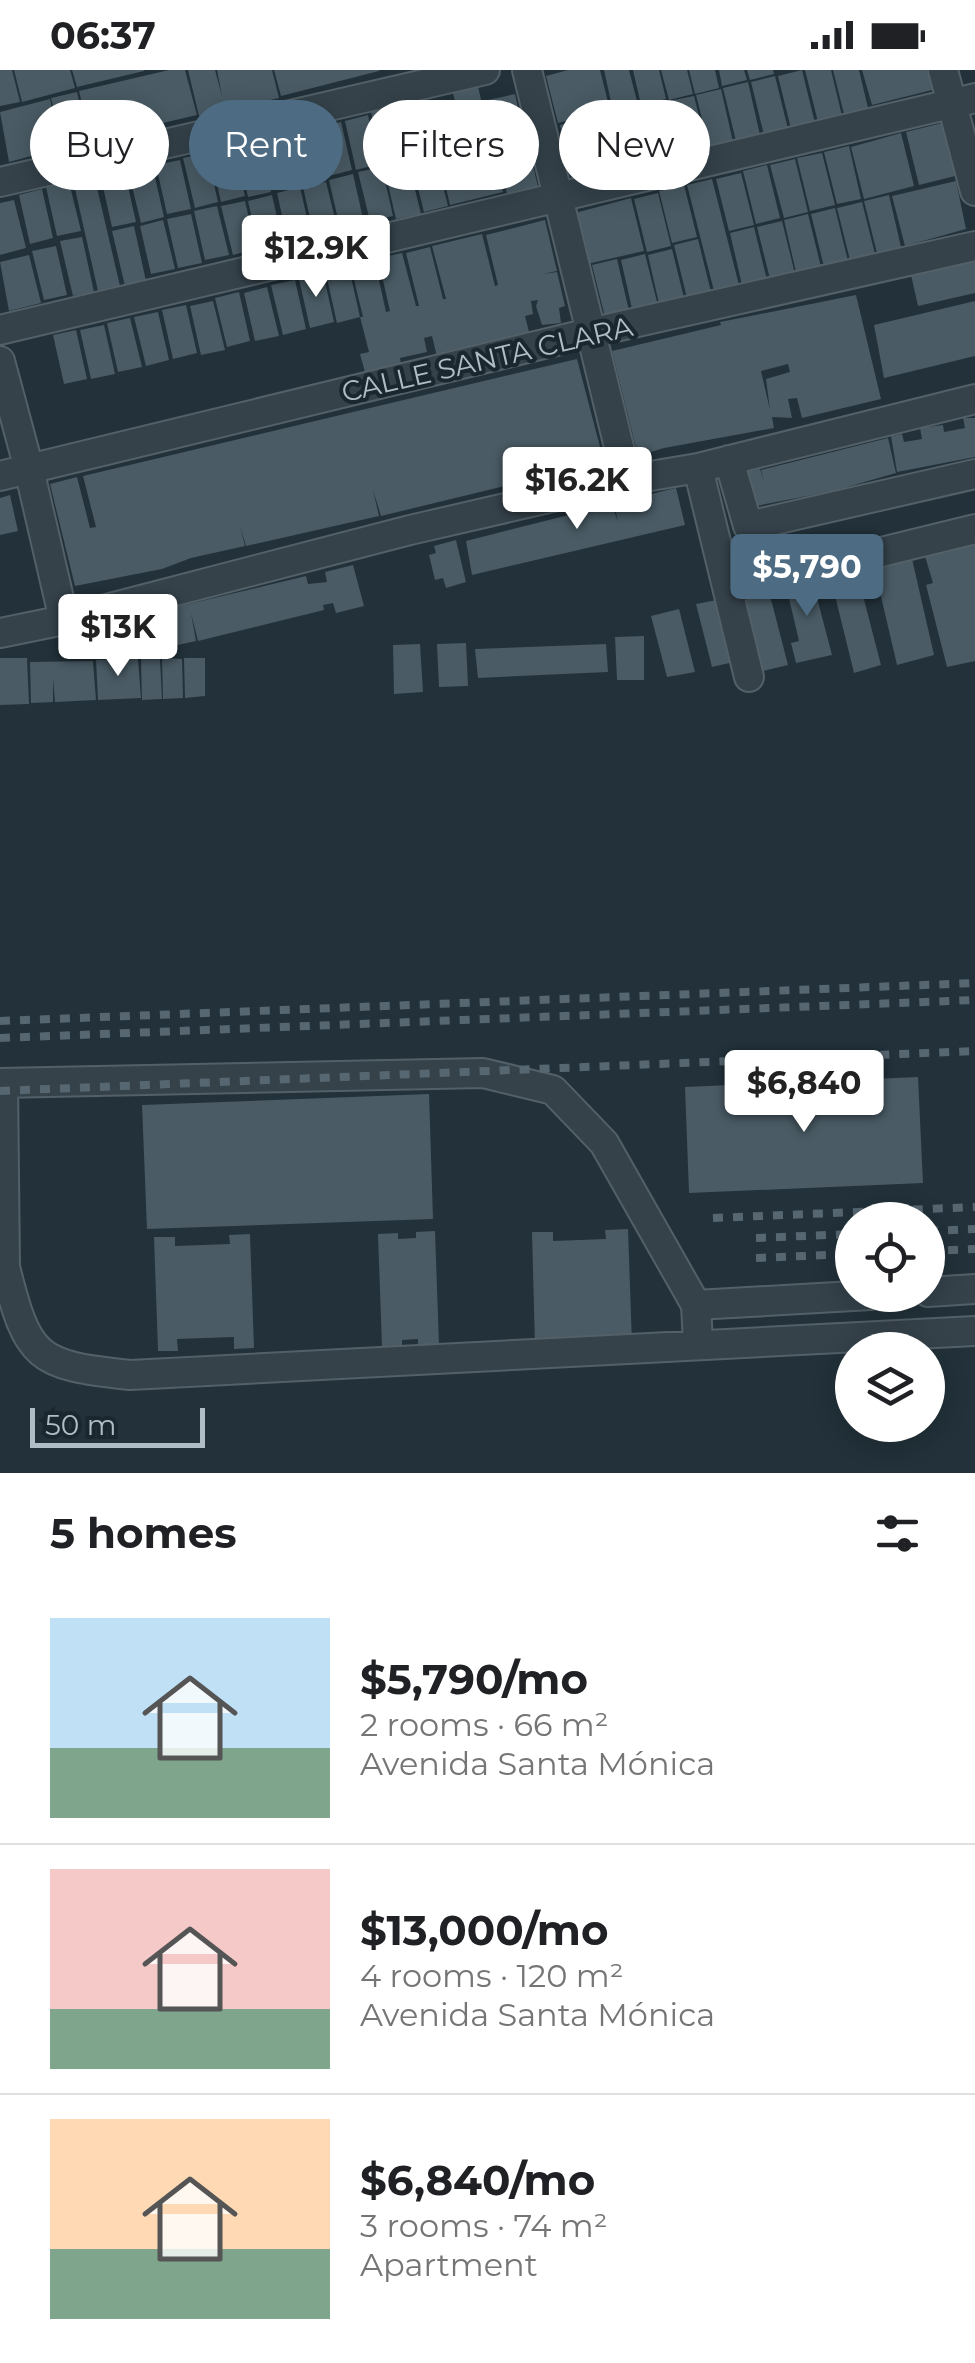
<!DOCTYPE html>
<html lang="en">
<head>
<meta charset="utf-8">
<style>
  body { margin:0; font-family:Montserrat,sans-serif; background:#f2f2f2; color:#202124; height:100vh; display:flex; flex-direction:column; font-size:38px; white-space:nowrap }
  * { box-sizing:border-box; margin:0 }
  p { font-size:32px; color:#757577 }
  .icon { flex:none; width:55px; height:55px; fill:none; stroke:currentColor; stroke-width:2; stroke-linecap:round; stroke-linejoin:round }
  .map { position:relative; height:1403px; overflow:hidden }
  .side { display:flex; flex-direction:column; background:#fff; flex:1 }
  .side>* { flex:none }
  .hud { position:absolute; left:30px; top:30px; width:915px; height:90px; display:flex; gap:20px }
  .controls { position:absolute; left:835px; top:1132px; display:grid; gap:20px }
  .controls a { display:grid; place-items:center; width:110px; height:110px; border-radius:50%; background:#fff; box-shadow:0 5px 25px #0003; font-size:50px }
  .scale { position:absolute; left:30px; bottom:25px; width:175px; box-sizing:border-box; padding-left:10px; border:5px solid #b0bdc6; border-top:0; font-size:28px; line-height:35px; white-space:nowrap; color:#b0bdc6; -webkit-text-stroke:8px #1b272f; paint-order:stroke }
  .price { position:absolute; translate:-50% -85px; padding:0 22px; border-radius:10px; background:#fff; color:#222; font-size:32px; line-height:65px; filter:drop-shadow(0 2px 5px #0008) }
  .price::after { content:''; position:absolute; left:50%; top:60px; width:30px; height:22px; margin-left:-15px; background:inherit; clip-path:polygon(0 0,100% 0,50% 100%) }
  .price.current { background:#4d6c83; color:#fff }
  ul { padding:0; list-style:none }
  li { display:flex; align-items:center; gap:30px; height:250px; padding:0 50px }
  li+li { border-top:2px solid #e0e0e0 }
  li span { display:grid; place-items:center; flex:none; width:280px; height:200px; border-radius:0px; color:#555 }
  li>.icon { margin-inline-start:auto }
  span .icon { width:120px; height:120px; fill:#fffc; stroke-width:1 }
  li b { font-size:42px }
  h2 { display:flex; justify-content:space-between; align-items:center; height:120px; padding:0 50px; font-size:42px }
  .chip { padding:0 35px; border-radius:45px; background:#fff; box-shadow:0 5px 25px #0003; font-size:35px; line-height:90px }
  .chip.current { background:#4d6c83; color:#fff }
  .status { display:flex; justify-content:space-between; align-items:center; height:70px; padding:0 50px; background:#fff; direction:ltr }
  .status svg { height:28px; fill:currentColor }
  .map>svg:first-child { display:block }
  .building { fill:#4a5b65; fill-rule:evenodd }
  .lines { fill:none; stroke-linecap:round; stroke-linejoin:round }
  .minor-casing { stroke:#536068; stroke-width:32 }
  .minor { stroke:#35424a; stroke-width:28 }
  .rail { stroke:#576771; stroke-width:8; stroke-dasharray:10 10; stroke-linecap:butt }
  .labels { text-anchor:middle; stroke-width:8; stroke-linejoin:round; paint-order:stroke }
  .street-label { font-size:28px; fill:#b0bdc6; stroke:#1b272f }
</style>
</head>
<body>
<div class="status"><b>06:37</b><svg viewBox="0 0 49 12"><path d="M0 12V9h3v3zM5 12V6h3v6zM10 12V3h3v9zM15 12V0h3v12zM26 1h20v11H26zM47 4h2v5h-2z"/></svg></div>
<div class="map">
<svg width="975" height="1403" viewBox="0 0 975 1403">
  <rect width="100%" height="100%" fill="#22313a"/>
  <path class="building" d="M 0,0 L 12,0 L 20,32 L 0,36 Z
    M 14,0 L 70,0 L 75,18 L 22,32 Z
    M 72,0 L 144,0 L 144,1 L 77,17 Z
    M 169,0 L 185,0 L 197,45 L 91,70 L 79,21 Z
    M 188,0 L 215,0 L 222,26 L 217,0 L 272,0 L 279,28 L 199,46 Z
    M 274,0 L 379,0 L 379,1 L 281,26 Z
    M 568,0 L 600,0 L 610,40 L 558,53 L 546,6 Z
    M 604,0 L 629,0 L 638,35 L 613,41 Z
    M 633,0 L 659,0 L 666,29 L 641,35 Z
    M 661,0 L 687,0 L 693,24 L 669,30 Z
    M 689,0 L 715,0 L 719,18 L 695,24 Z
    M 719,0 L 744,0 L 747,10 L 722,16 Z
    M 747,0 L 773,0 L 774,4 L 750,10 Z
    M 802,0 L 815,53 L 791,59 L 778,6 Z
    M 805,0 L 831,0 L 842,46 L 818,52 Z
    M 833,0 L 859,0 L 868,38 L 844,44 Z
    M 862,0 L 932,0 L 936,19 L 872,35 Z
    M 775,6 L 788,59 L 764,65 L 751,12 Z
    M 748,12 L 760,65 L 736,71 L 723,18 Z
    M 478,17 L 491,70 L 466,76 L 453,23 Z
    M 721,19 L 733,72 L 709,77 L 696,25 Z
    M 77,22 L 89,71 L 63,77 L 51,28 Z
    M 515,24 L 524,64 L 493,70 L 484,31 Z
    M 694,26 L 707,78 L 683,84 L 669,31 Z
    M 50,29 L 61,78 L 9,92 L 0,42 Z
    M 422,29 L 435,82 L 410,88 L 398,35 Z
    M 667,32 L 679,84 L 655,90 L 642,38 Z
    M 395,36 L 408,89 L 384,95 L 371,42 Z
    M 454,38 L 463,76 L 438,82 L 428,43 Z
    M 639,38 L 652,91 L 627,97 L 614,44 Z
    M 612,44 L 625,96 L 600,102 L 588,50 Z
    M 368,45 L 379,94 L 356,100 L 345,51 Z
    M 584,49 L 597,102 L 572,108 L 560,55 Z
    M 341,52 L 352,100 L 329,106 L 318,57 Z
    M 942,53 L 955,106 L 919,115 L 906,62 Z
    M 315,58 L 327,107 L 303,112 L 292,63 Z
    M 901,63 L 914,116 L 864,129 L 851,77 Z
    M 288,65 L 300,114 L 276,119 L 265,70 Z
    M 526,66 L 538,117 L 507,124 L 495,74 Z
    M 260,73 L 271,122 L 248,127 L 237,78 Z
    M 491,73 L 503,122 L 450,135 L 438,85 Z
    M 849,76 L 861,129 L 837,134 L 824,82 Z
    M 233,77 L 245,126 L 221,132 L 210,83 Z
    M 207,83 L 218,132 L 195,138 L 183,88 Z
    M 822,83 L 835,135 L 810,141 L 797,88 Z
    M 435,84 L 448,136 L 424,142 L 411,90 Z
    M 795,89 L 808,142 L 784,148 L 770,95 Z
    M 180,90 L 191,139 L 167,144 L 156,95 Z
    M 408,91 L 421,144 L 396,149 L 384,97 Z
    M 767,95 L 780,148 L 756,154 L 743,101 Z
    M 382,97 L 393,146 L 370,151 L 358,102 Z
    M 153,99 L 164,147 L 141,153 L 129,104 Z
    M 125,103 L 136,152 L 112,157 L 101,108 Z
    M 741,103 L 754,155 L 729,161 L 716,109 Z
    M 353,104 L 364,153 L 340,158 L 329,110 Z
    M 94,105 L 120,216 L 98,221 L 73,110 Z
    M 712,109 L 739,215 L 714,221 L 687,115 Z
    M 956,111 L 966,159 L 905,176 L 892,126 Z
    M 69,112 L 81,161 L 57,166 L 46,117 Z
    M 326,112 L 338,161 L 314,166 L 303,117 Z
    M 684,115 L 697,167 L 672,173 L 659,121 Z
    M 300,117 L 311,166 L 288,172 L 277,123 Z
    M 42,119 L 53,168 L 30,174 L 19,125 Z
    M 658,123 L 671,176 L 647,182 L 634,129 Z
    M 272,125 L 283,174 L 259,180 L 248,131 Z
    M 889,125 L 901,177 L 877,183 L 864,131 Z
    M 631,128 L 644,181 L 587,194 L 575,143 Z
    M 14,130 L 26,178 L 0,185 L 0,133 Z
    M 245,131 L 256,179 L 233,185 L 221,136 Z
    M 862,132 L 875,184 L 850,190 L 837,138 Z
    M 217,136 L 229,185 L 205,190 L 194,141 Z
    M 835,138 L 848,191 L 824,197 L 811,144 Z
    M 191,144 L 202,193 L 178,198 L 167,149 Z
    M 808,144 L 821,197 L 796,202 L 784,150 Z
    M 163,150 L 175,199 L 151,204 L 140,156 Z
    M 545,150 L 557,201 L 543,204 L 557,202 L 565,236 L 559,238 L 561,253 L 542,255 L 536,236 L 538,230 L 531,231 L 533,244 L 525,246 L 530,266 L 437,287 L 432,266 L 424,268 L 427,282 L 400,288 L 401,294 L 365,302 L 360,284 L 369,282 L 360,247 L 337,253 L 326,204 L 349,198 L 360,247 L 363,247 L 351,197 L 375,192 L 386,242 L 390,241 L 378,188 L 402,183 L 416,236 L 419,236 L 406,183 L 430,177 L 443,229 L 446,229 L 432,176 L 482,164 L 495,216 L 498,215 L 486,165 Z
    M 782,151 L 795,204 L 770,209 L 757,157 Z
    M 134,156 L 146,211 L 125,216 L 112,161 Z
    M 754,157 L 767,210 L 742,215 L 730,163 Z
    M 82,167 L 94,222 L 73,226 L 60,171 Z
    M 698,169 L 711,222 L 687,228 L 674,175 Z
    M 56,176 L 67,225 L 44,230 L 32,181 Z
    M 672,179 L 685,232 L 660,238 L 648,185 Z
    M 645,184 L 658,236 L 633,243 L 621,190 Z
    M 29,185 L 41,233 L 9,241 L 0,192 Z
    M 617,189 L 629,241 L 605,247 L 592,195 Z
    M 975,190 L 975,223 L 918,236 L 911,205 Z
    M 323,203 L 334,252 L 310,258 L 299,209 Z
    M 295,210 L 306,259 L 283,265 L 271,215 Z
    M 267,217 L 279,266 L 255,271 L 244,223 Z
    M 239,222 L 250,271 L 227,277 L 215,228 Z
    M 856,225 L 881,329 L 802,348 L 797,328 L 788,329 L 792,348 L 772,347 L 774,358 L 664,378 L 638,386 L 612,281 L 721,255 L 720,252 ZM 788,294 L 790,302 L 766,309 L 770,340 L 761,301 Z
    M 213,231 L 225,280 L 201,285 L 190,236 Z
    M 975,231 L 975,286 L 884,308 L 874,255 Z
    M 186,235 L 197,283 L 173,289 L 162,240 Z
    M 158,242 L 169,290 L 146,296 L 134,247 Z
    M 130,248 L 142,297 L 118,302 L 107,253 Z
    M 104,255 L 115,304 L 91,309 L 80,260 Z
    M 76,260 L 87,309 L 64,314 L 53,265 Z
    M 577,289 L 604,392 L 381,446 L 373,420 L 379,446 L 246,476 L 240,456 L 245,476 L 191,488 L 162,499 L 75,516 L 50,414 L 77,407 L 90,458 L 96,457 L 83,406 Z
    M 963,348 L 975,348 L 975,387 L 897,402 L 891,366 L 902,364 L 904,372 L 922,369 L 920,358 L 943,355 L 944,362 L 965,358 Z
    M 888,368 L 896,403 L 833,421 L 746,438 L 737,404 L 760,399 L 764,412 L 761,400 Z
    M 676,418 L 685,455 L 472,505 L 466,471 L 612,434 L 618,452 L 614,433 Z
    M 10,425 L 18,461 L 0,465 L 0,428 Z
    M 975,463 L 975,591 L 947,597 L 926,515 L 933,513 L 922,476 Z
    M 456,470 L 466,512 L 446,518 L 443,508 L 435,510 L 429,485 L 436,483 L 434,476 Z
    M 910,480 L 934,585 L 897,595 L 872,488 Z
    M 854,491 L 881,595 L 854,603 L 828,497 Z
    M 353,495 L 364,536 L 336,543 L 333,533 L 323,535 L 324,540 L 198,571 L 191,543 L 196,571 L 155,580 L 147,544 L 306,506 L 308,514 L 327,512 L 325,502 Z
    M 810,501 L 832,585 L 796,593 L 791,573 L 799,571 L 784,507 Z
    M 766,510 L 788,595 L 759,602 L 738,517 Z
    M 722,529 L 738,591 L 712,597 L 696,534 Z
    M 679,539 L 695,602 L 667,607 L 651,546 Z
    M 139,546 L 144,566 L 115,573 L 110,553 Z
    M 644,566 L 644,610 L 617,610 L 615,567 Z
    M 466,573 L 468,616 L 439,617 L 437,574 Z
    M 420,574 L 423,622 L 394,624 L 393,575 Z
    M 606,574 L 608,602 L 478,608 L 475,579 Z
    M 0,588 L 27,588 L 29,634 L 0,635 Z
    M 162,588 L 182,589 L 183,628 L 163,629 Z
    M 184,588 L 205,588 L 205,626 L 185,628 Z
    M 119,589 L 138,589 L 141,628 L 98,630 L 96,590 Z
    M 141,589 L 160,589 L 162,629 L 142,630 Z
    M 93,591 L 96,630 L 55,632 L 53,609 L 53,632 L 31,633 L 30,592 Z
    M 918,1007 L 923,1113 L 689,1123 L 685,1017 Z
    M 429,1024 L 433,1149 L 147,1159 L 142,1035 Z
    M 628,1159 L 632,1274 L 613,1275 L 613,1265 L 559,1267 L 559,1277 L 535,1277 L 532,1162 L 553,1162 L 553,1171 L 606,1169 L 605,1160 Z
    M 435,1161 L 439,1275 L 418,1276 L 418,1269 L 402,1270 L 402,1277 L 382,1277 L 378,1164 L 398,1163 L 398,1169 L 416,1168 L 416,1162 Z
    M 250,1164 L 254,1278 L 234,1279 L 234,1267 L 177,1269 L 178,1281 L 158,1281 L 154,1167 L 175,1167 L 175,1176 L 230,1174 L 229,1165 Z"/>
  <g class="lines">
    <defs>
      <path id="minor" d="M 527,0 L 627,410
        M 943,0 L 975,121
        M 0,112 L 485,0
        M 0,260 L 975,28
        M 0,291 L 29,399 L 64,550
        M 729,390 L 748,456 L 975,404
        M 698,398 L 749,607
        M 0,406 L 589,263 L 975,176
        M 730,519 L 975,459
        M 0,563 L 64,550 L 410,460 L 627,410 L 698,398 L 975,329
        M 0,1013 L 483,1003 L 553,1020 L 604,1073 L 696,1235 L 698,1274
        M 0,1197 L 5,1197 L 3,1013
        M 5,1197 C 28,1289 36,1295 130,1305 L 975,1261
        M 928,1222 L 975,1219
        M 696,1235 L 871,1225"/>
    </defs>
    <use href="#minor" class="minor-casing"/>
    <use href="#minor" class="minor"/>
    <path class="rail" d="M 0,951 L 975,913
      M 0,968 L 975,930
      M 0,1021 L 975,981
      M 713,1148 L 975,1137
      M 928,1161 L 975,1159
      M 756,1168 L 852,1164
      M 928,1181 L 975,1179
      M 756,1188 L 852,1184"/>
  </g>
  <g class="labels">
    <g class="street-label">
      <text transform="translate(487 289) rotate(-13)" y="10">CALLE SANTA CLARA</text>
    </g>
  </g>
</svg>
<div class="controls">
<a><svg class="icon" aria-label="locate" viewBox="0 0 24 24"><circle cx="12" cy="12" r="6"/><path d="M12 2v4M12 18v4M2 12h4M18 12h4"/></svg></a>
<a><svg class="icon" aria-label="layers" viewBox="0 0 24 24"><path d="M12 4l9 5-9 5-9-5zM3 14l9 5 9-5"/></svg></a>
</div>
<div class="scale">50 m</div>
<b class="price" style="left:316px;top:230px">$12.9K</b>
<b class="price" style="left:577px;top:462px">$16.2K</b>
<b class="price current" style="left:807px;top:549px">$5,790</b>
<b class="price" style="left:118px;top:609px">$13K</b>
<b class="price" style="left:804px;top:1065px">$6,840</b>
<div class="hud">
<a class="chip">Buy</a>
<a class="chip current">Rent</a>
<a class="chip">Filters</a>
<a class="chip">New</a>
</div>
</div>
<section class="side">
<h2>5 homes<svg class="icon" aria-label="filters" viewBox="0 0 24 24"><path d="M4 7h16M4 17h16"/><circle cx="9" cy="7" r="2"/><circle cx="15" cy="17" r="2"/></svg></h2>
<ul>
<li><span style="background:linear-gradient(#bfe0f5 65%,#7fa58c 0)"><svg class="icon" aria-label="home" viewBox="0 0 24 24"><path d="M3 11l9-7 9 7M6 9v11h12V9"/></svg></span><div><b>$5,790/mo</b><p>2 rooms · 66 m²</p><p>Avenida Santa Mónica</p></div></li>
<li><span style="background:linear-gradient(#f6c9c9 70%,#7fa58c 0)"><svg class="icon" aria-label="home" viewBox="0 0 24 24"><path d="M3 11l9-7 9 7M6 9v11h12V9"/></svg></span><div><b>$13,000/mo</b><p>4 rooms · 120 m²</p><p>Avenida Santa Mónica</p></div></li>
<li><span style="background:linear-gradient(#ffd9b3 65%,#7fa58c 0)"><svg class="icon" aria-label="home" viewBox="0 0 24 24"><path d="M3 11l9-7 9 7M6 9v11h12V9"/></svg></span><div><b>$6,840/mo</b><p>3 rooms · 74 m²</p><p>Apartment</p></div></li>
</ul>
</section>
</body>
</html>
